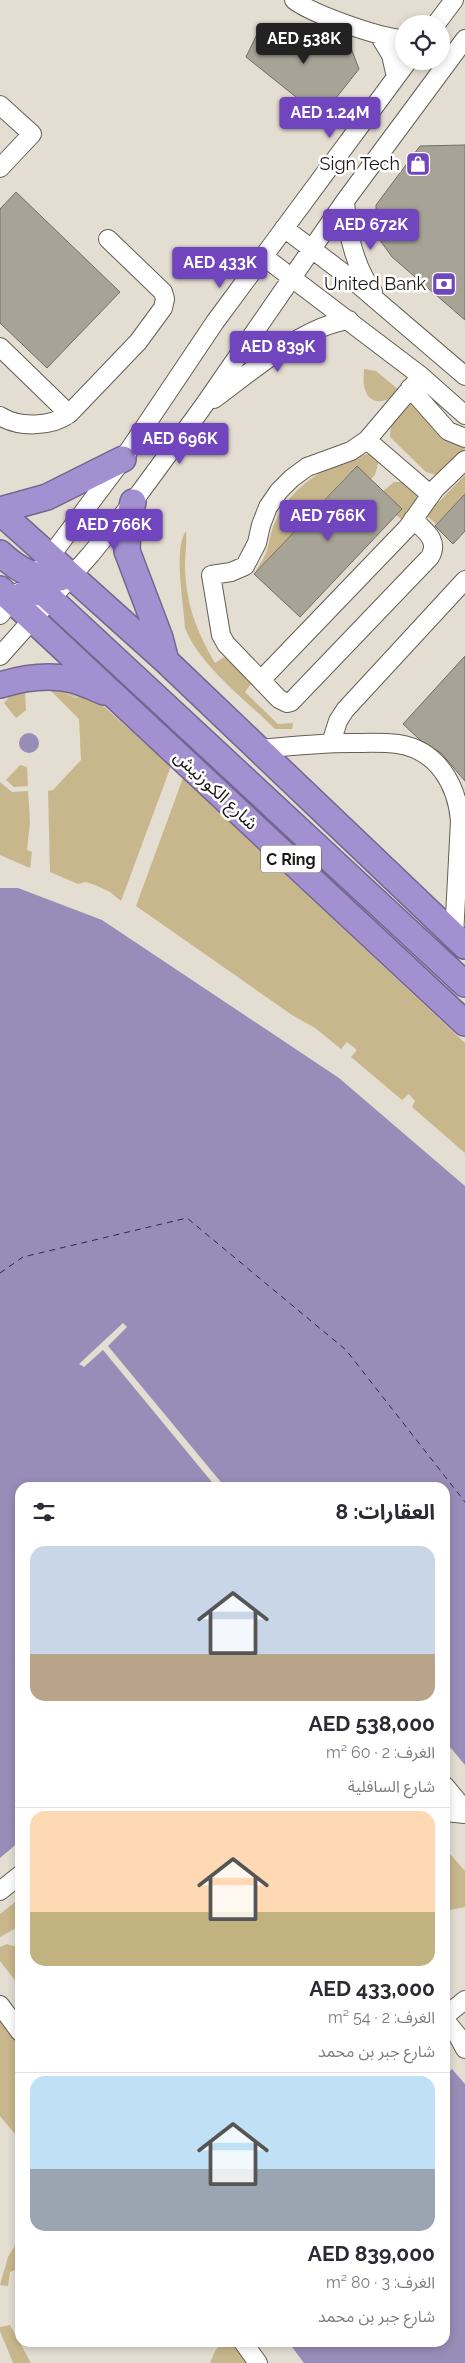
<!DOCTYPE html>
<html lang="ar">
<head>
<meta charset="utf-8">
<style>
  body { margin:0; font-family:Raleway,"Noto Sans Arabic",sans-serif; background:#f7f7f7; color:#2b2b33; direction:rtl; height:100vh; display:flex; flex-direction:column; font-size:19px; white-space:nowrap }
  * { box-sizing:border-box; margin:0 }
  p { font-size:16px; color:#7c7c81 }
  .icon { flex:none; width:28px; height:28px; fill:none; stroke:currentColor; stroke-width:2; stroke-linecap:round; stroke-linejoin:round }
  .map { position:relative; flex:1; overflow:hidden; direction:ltr }
  .details { position:absolute; left:15px; top:1482px; width:435px; height:865px; display:flex; flex-direction:column; background:#fff; border-radius:15px; box-shadow:0 2px 8px #0003; direction:rtl }
  .details>* { flex:none }
  .fabs { position:absolute; left:395px; top:15px; display:grid; gap:10px }
  .fabs a { display:grid; place-items:center; width:55px; height:55px; border-radius:50%; background:#fff; box-shadow:0 2px 8px #0003; font-size:25px }
  .price { position:absolute; translate:-50% -42px; padding:0 11px; border-radius:5px; background:#7145bd; color:#fff; font-size:16px; line-height:32px; filter:drop-shadow(0 1px 2px #0008) }
  .price::after { content:''; position:absolute; left:50%; top:30px; width:15px; height:11px; margin-left:-8px; background:inherit; clip-path:polygon(0 0,100% 0,50% 100%) }
  .price.on { background:#222; color:#fff }
  ul { padding:0; list-style:none }
  li { display:grid; align-content:center; gap:10px; height:265px; padding:0 15px }
  li+li { border-top:1px solid #e1e1e2 }
  li span { display:grid; place-items:center; height:155px; border-radius:15px; color:#555 }
  li>.icon { margin-inline-start:auto }
  span .icon { width:90px; height:90px; fill:#fffc; stroke-width:1 }
  li b { font-size:21px }
  h2 { display:flex; justify-content:space-between; align-items:center; height:60px; padding:0 15px; font-size:21px }
  .map>svg:first-child { display:block }
  .green { fill:#c8b78c }
  .water { fill:#988db8 }
  .pier { fill:#e3ded1 }
  .lines { fill:none; stroke-linecap:round; stroke-linejoin:round }
  .ferry { stroke:#342158; stroke-width:1; stroke-dasharray:6 5; stroke-linecap:butt }
  .building { fill:#a7a397; stroke:#736e63 }
  .minor-casing { stroke:#635f54; stroke-width:20 }
  .highway-casing { stroke:#73668f; stroke-width:28 }
  .minor { stroke:#fff; stroke-width:18 }
  .highway { stroke:#a290d1; stroke-width:25 }
  .labels { text-anchor:middle; stroke-width:5; stroke-linejoin:round; paint-order:stroke }
  .shield { fill:#fff; stroke:#5f5e5b; stroke-width:1 }
  .shield-label { font-size:16px; font-weight:bold; fill:#1b1915 }
  .poi-label { font-size:18px; fill:#1b1915; stroke:#fff; text-anchor:end }
  .street-label { font-size:18px; fill:#1b1915; stroke:#fff }
</style>
</head>
<body>
<div class="map">
<svg width="465" height="2363" viewBox="0 0 465 2363">
  <rect width="100%" height="100%" fill="#e3ded1"/>
  <path class="green" d="M 364,369 L 376,371 L 400,391 C 387,404 367,407 364,385 C 363,379 364,374 364,369 Z
    M 415,399 L 465,442 L 465,449 L 436,475 L 426,472 L 390,437 L 391,425 Z
    M 372,453 L 379,460 L 375,475 L 371,479 L 356,466 L 254,574 C 258,567 263,560 266,553 C 269,545 270,535 273,527 C 289,485 330,462 372,453 Z
    M 465,475 L 465,494 L 436,524 L 426,515 Z
    M 394,482 L 406,482 L 417,496 L 415,505 L 402,520 L 396,515 L 402,509 L 383,491 Z
    M 186,531 C 187,542 185,554 185,566 C 186,604 196,630 215,663 L 226,656 L 251,684 L 245,692 L 278,724 L 293,723 L 292,729 L 275,729 C 246,700 199,665 185,628 C 184,605 173,549 186,531 Z
    M 37,686 L 79,693 L 76,697 L 58,692 L 77,698 L 81,692 L 94,698 L 171,766 L 121,901 L 110,892 L 95,885 L 86,882 L 78,884 L 50,872 L 48,791 L 53,790 L 81,760 L 79,719 L 51,691 L 54,691 L 37,690 Z
    M 25,692 L 26,710 L 16,718 L 4,703 L 10,696 Z
    M 20,765 L 27,767 L 28,786 L 14,787 L 6,780 Z
    M 183,778 L 465,1043 L 465,1153 L 412,1107 L 415,1101 L 409,1094 L 402,1100 L 351,1057 L 357,1050 L 347,1042 L 341,1049 L 315,1028 L 292,1015 L 136,906 Z
    M 0,782 L 12,792 L 28,791 L 30,822 L 27,850 L 32,852 L 30,868 L 0,855 Z
    M 445,1848 L 465,1871 L 465,1907 L 445,1911 Z
    M 20,1898 L 20,1926 L 0,1937 L 0,1914 Z
    M 7,1944 L 20,1948 L 20,1987 L 0,1961 L 0,1947 Z
    M 0,2007 L 20,2034 L 20,2140 L 0,2116 Z
    M 20,2237 L 20,2268 L 10,2272 L 8,2286 L 0,2285 L 8,2257 Z
    M 10,2325 L 31,2363 L 13,2363 L 0,2331 L 0,2327 Z
    M 223,2342 L 240,2343 L 254,2363 L 210,2363 L 215,2351 Z"/>
  <path class="water" d="M19 743a10 10 0 1 1 20 0a10 10 0 1 1-20 0Z
    M 0,888 L 18,888 L 102,920 L 339,1078 L 465,1186 L 465,1765 L 445,1741 L 445,1488 L 20,1488 L 20,1841 L 0,1858 Z
    M 452,2069 L 465,2084 L 465,2363 L 304,2363 L 289,2343 L 445,2342 L 445,2075 Z"/>
  <path class="pier" d="M 123,1323 L 127,1327 L 108,1346 L 225,1487 L 216,1487 L 103,1350 L 84,1367 L 79,1364 Z"/>
  <g class="lines">
    <path class="ferry" d="M 0,1273 L 23,1257 L 187,1218 L 346,1350 L 465,1502"/>
  </g>
  <path class="building" d="M 276,25 L 351,48 L 359,69 L 321,117 L 246,57 L 260,28 Z
    M 465,145 L 465,320 L 392,257 L 377,236 L 376,205 L 420,146 Z
    M 16,192 L 120,292 L 47,368 L 0,323 L 0,209 Z
    M 357,466 L 402,509 L 300,617 L 254,574 Z
    M 465,494 L 465,531 L 453,544 L 435,526 Z
    M 465,656 L 465,781 L 441,753 L 420,740 L 403,724 Z"/>
  <g class="lines">
    <defs>
      <path id="minor" d="M 294,0 C 312,14 380,38 404,39
        M 436,24 L 454,0
        M 379,35 L 391,55 L 396,77
        M 0,105 L 32,134 L 0,168
        M 345,201 C 347,233 354,265 373,292
        M 284,228 L 354,281 L 465,376
        M 263,256 L 421,376 L 465,415
        M 0,347 L 69,414
        M 410,388 L 448,431 L 465,438
        M 214,399 C 251,372 303,326 349,320
        M 0,416 C 19,428 51,427 69,414 L 138,342 L 163,308 L 165,299 L 163,292 L 108,239
        M 367,440 L 431,495
        M 413,519 C 424,530 440,540 430,557 L 291,702 L 287,703 L 279,699 L 226,644 L 221,635 L 211,575 L 231,572 L 245,566 L 257,543 L 261,525 L 268,507 L 279,491 L 292,478 L 307,467 L 351,451 L 367,440 L 421,376
        M 43,566 L 123,459 L 215,322 L 408,61
        M 0,615 L 19,592
        M 0,656 L 91,554 L 133,502 L 202,408 L 345,201 L 465,39
        M 261,680 L 408,527 L 435,489 L 465,460
        M 331,743 L 338,721 L 345,710 L 465,580
        M 259,749 C 290,746 320,743 351,743 C 366,743 382,742 398,744 C 437,750 457,784 460,821 L 454,936
        M 445,1786 L 465,1810
        M 445,1812 L 465,1814
        M 0,1891 L 20,1875
        M 0,2005 L 20,2032
        M 445,2016 L 465,2000
        M 445,2020 L 458,2036 L 465,2049
        M 243,2342 L 258,2363"/>
      <path id="highway" d="M 133,502 L 128,525 L 127,551 L 160,638 L 166,661
        M 0,510 L 47,497 L 123,459
        M 0,512 L 166,661 L 465,946
        M 0,553 C 18,570 35,579 60,578
        M 0,589 L 465,1023
        M 12,600 L 31,591 L 45,594 L 465,984
        M 0,685 C 23,678 50,674 74,680 C 84,683 94,688 104,692"/>
    </defs>
    <use href="#minor" class="minor-casing"/>
    <use href="#highway" class="highway-casing"/>
    <use href="#minor" class="minor"/>
    <use href="#highway" class="highway"/>
  </g>
  <defs>
    <symbol id="shop-square" viewBox="-11 -11 22 22"><rect x="-9" y="-9" width="18" height="18" rx="4" fill="#7145bd" stroke="#fff"/><path d="M-5-2.5h2.3a2.7 3.5 0 0 1 5.4 0H5L5.5 6h-11ZM-1.5-2.5h3a1.5 2.3 0 0 0-3 0Z" fill="#fff"/></symbol>
    <symbol id="bank-square" viewBox="-11 -11 22 22"><rect x="-9" y="-9" width="18" height="18" rx="4" fill="#7145bd" stroke="#fff"/><path d="M-6-4H6V4H-6ZM0-2.3a2.3 2.3 0 1 0 0 4.6a2.3 2.3 0 1 0 0-4.6Z" fill="#fff"/></symbol>
  </defs>
  <g fill-rule="evenodd">
    <use href="#shop-square" x="404" y="150" width="28" height="28"/>
    <use href="#bank-square" x="430" y="270" width="28" height="28"/>
  </g>
  <g class="labels">
    <rect class="shield" x="261" y="845.5" width="60" height="27" rx="4"/>
    <g class="shield-label">
      <text x="291" y="865">C Ring</text>
    </g>
    <g class="poi-label">
      <text x="400" y="170">Sign Tech</text>
      <text x="426" y="290">United Bank</text>
    </g>
    <g class="street-label">
      <text transform="translate(216 790) rotate(43)" y="6">شارع الكورنيش</text>
    </g>
  </g>
</svg>
<div class="fabs">
<a><svg class="icon" aria-label="locate" viewBox="0 0 24 24"><circle cx="12" cy="12" r="6"/><path d="M12 2v4M12 18v4M2 12h4M18 12h4"/></svg></a>
</div>
<b class="price on" style="left:304px;top:65px">AED 538K</b>
<b class="price" style="left:330px;top:139px">AED 1.24M</b>
<b class="price" style="left:371px;top:251px">AED 672K</b>
<b class="price" style="left:220px;top:289px">AED 433K</b>
<b class="price" style="left:278px;top:373px">AED 839K</b>
<b class="price" style="left:180px;top:465px">AED 696K</b>
<b class="price" style="left:328px;top:542px">AED 766K</b>
<b class="price" style="left:114px;top:551px">AED 766K</b>
<section class="details">
<h2>العقارات: 8<svg class="icon" aria-label="filters" viewBox="0 0 24 24"><path d="M4 7h16M4 17h16"/><circle cx="9" cy="7" r="2"/><circle cx="15" cy="17" r="2"/></svg></h2>
<ul>
<li><span style="background:linear-gradient(#c9d6e8 70%,#b9a48a 0)"><svg class="icon" aria-label="home" viewBox="0 0 24 24"><path d="M3 11l9-7 9 7M6 9v11h12V9"/></svg></span><div><b>AED 538,000</b><p>الغرف: 2 · 60 m²</p><p>شارع السافلية</p></div></li>
<li><span style="background:linear-gradient(#ffd9b3 65%,#c2b280 0)"><svg class="icon" aria-label="home" viewBox="0 0 24 24"><path d="M3 11l9-7 9 7M6 9v11h12V9"/></svg></span><div><b>AED 433,000</b><p>الغرف: 2 · 54 m²</p><p>شارع جبر بن محمد</p></div></li>
<li><span style="background:linear-gradient(#bfe0f5 60%,#9aa5b1 0)"><svg class="icon" aria-label="home" viewBox="0 0 24 24"><path d="M3 11l9-7 9 7M6 9v11h12V9"/></svg></span><div><b>AED 839,000</b><p>الغرف: 3 · 80 m²</p><p>شارع جبر بن محمد</p></div></li>
</ul>
</section>
</div>
</body>
</html>
